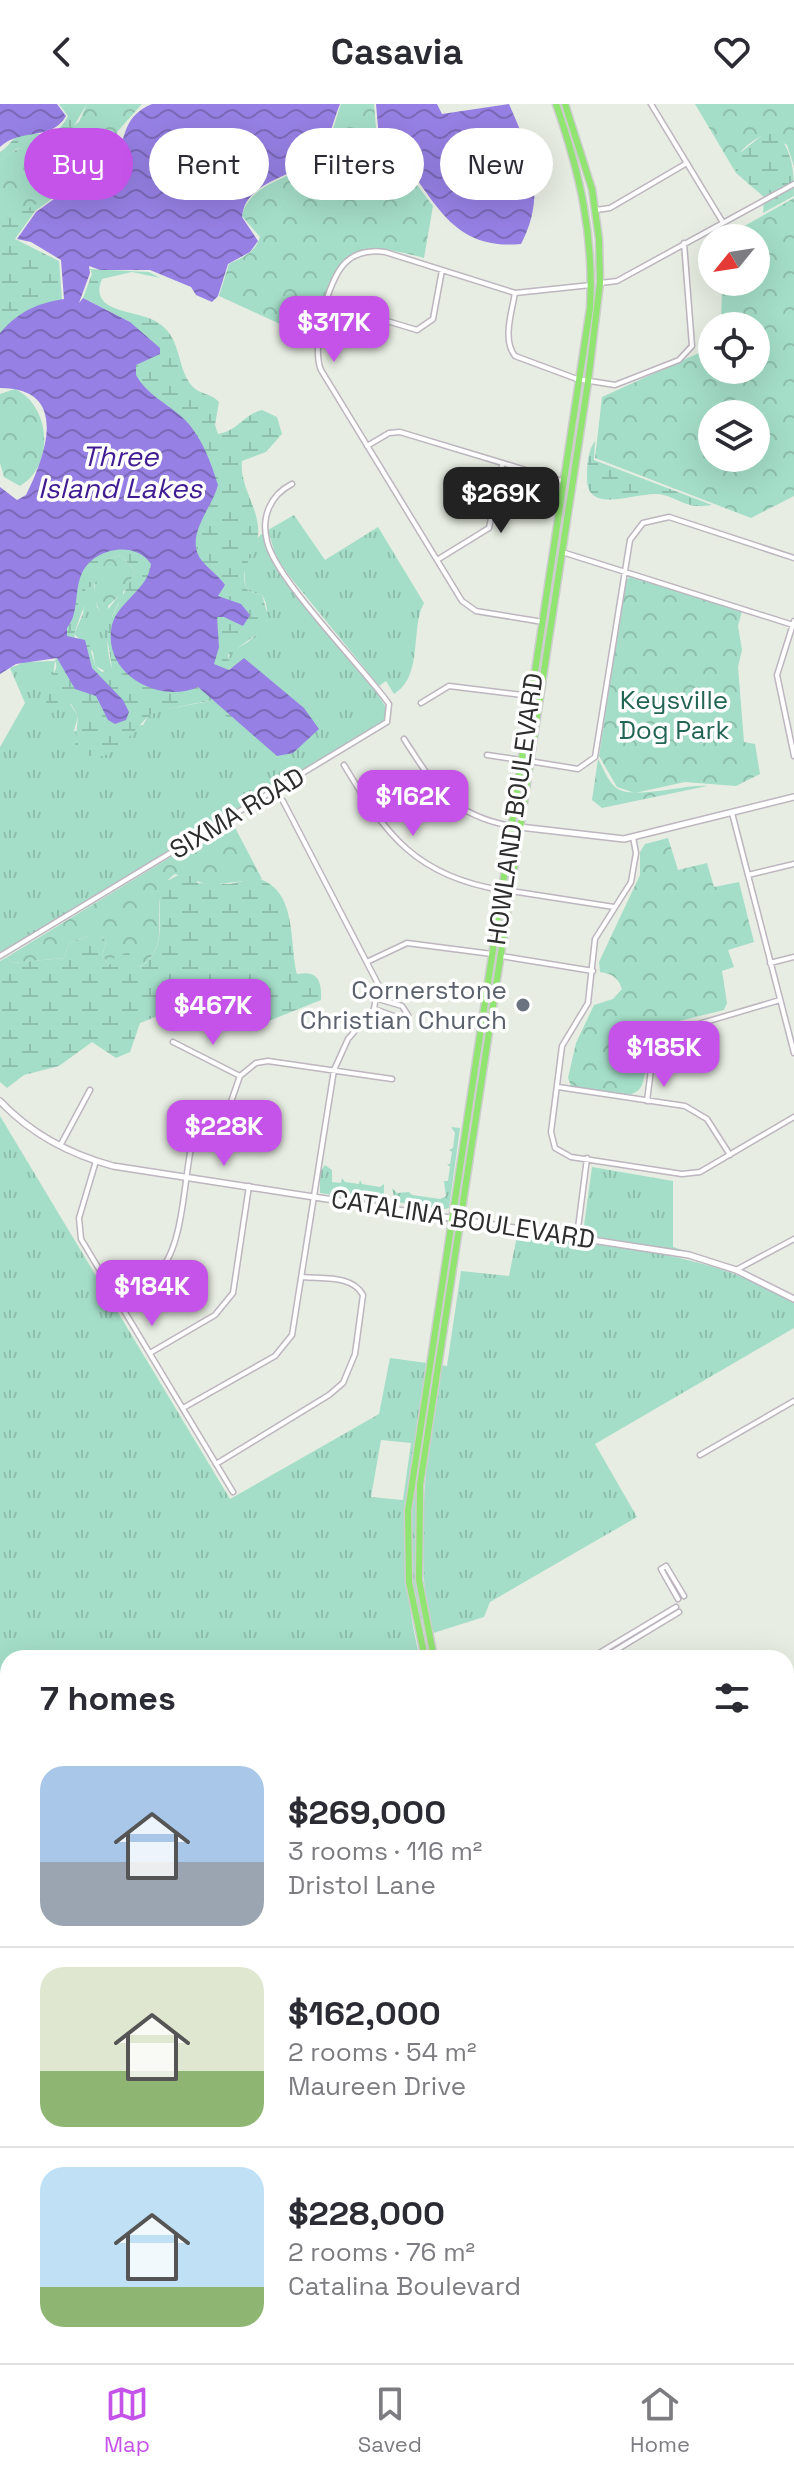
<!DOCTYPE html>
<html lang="en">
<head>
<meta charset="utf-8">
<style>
  body { margin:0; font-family:"Space Grotesk",sans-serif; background:#f2f2f3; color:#2b2b33; height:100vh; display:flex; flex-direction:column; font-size:30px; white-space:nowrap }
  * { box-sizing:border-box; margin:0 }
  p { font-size:26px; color:#7c7c81 }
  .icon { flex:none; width:44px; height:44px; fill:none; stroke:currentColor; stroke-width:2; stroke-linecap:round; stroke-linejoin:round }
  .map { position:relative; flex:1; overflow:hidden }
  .drawer { position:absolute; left:0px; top:1546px; width:794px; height:714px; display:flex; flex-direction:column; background:#fff; border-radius:24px 24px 0 0; box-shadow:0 8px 32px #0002 }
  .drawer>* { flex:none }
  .guide { position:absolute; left:24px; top:24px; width:746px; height:72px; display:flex; gap:16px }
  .needle { width:52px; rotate:240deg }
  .buttons { position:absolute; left:698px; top:120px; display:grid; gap:16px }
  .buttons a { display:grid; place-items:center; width:72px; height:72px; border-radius:50%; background:#fff; box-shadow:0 8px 32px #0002; font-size:40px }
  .price { position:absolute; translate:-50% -68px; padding:0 18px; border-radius:16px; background:#c653e9; color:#fff; font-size:26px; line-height:52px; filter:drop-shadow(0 2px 4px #0008) }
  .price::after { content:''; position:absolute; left:50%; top:48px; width:24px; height:18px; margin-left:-12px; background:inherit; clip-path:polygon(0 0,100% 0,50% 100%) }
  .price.selected { background:#222; color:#fff }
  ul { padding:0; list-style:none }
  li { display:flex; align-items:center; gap:24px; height:200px; padding:0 40px }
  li+li { border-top:2px solid #e1e1e2 }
  li span { display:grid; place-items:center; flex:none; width:224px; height:160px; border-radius:24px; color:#555 }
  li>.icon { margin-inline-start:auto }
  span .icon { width:96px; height:96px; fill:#fffc; stroke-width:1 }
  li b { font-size:34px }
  h2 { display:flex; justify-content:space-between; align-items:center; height:96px; padding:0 40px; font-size:34px }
  .tag { padding:0 28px; border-radius:36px; background:#fff; box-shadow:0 8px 32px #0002; font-size:28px; line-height:72px }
  .tag.selected { background:#c653e9; color:#fff }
  header { display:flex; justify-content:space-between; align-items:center; height:104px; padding:0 40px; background:#fff; font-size:36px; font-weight:700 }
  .tab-bar { display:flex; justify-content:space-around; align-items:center; height:112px; border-top:2px solid #e1e1e2; background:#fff; font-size:22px; color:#7c7c81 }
  .tab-bar a { display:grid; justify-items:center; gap:4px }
  .tab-bar .selected { color:#c653e9 }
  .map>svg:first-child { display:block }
  .grass { fill:url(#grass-tufts); fill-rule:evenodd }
  .forest { fill:url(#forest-crowns); fill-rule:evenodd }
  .wetland { fill:url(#wetland-marsh); fill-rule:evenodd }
  .water { fill:url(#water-waves) }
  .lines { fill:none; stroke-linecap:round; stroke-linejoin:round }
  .street-casing { stroke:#bdb5bf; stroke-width:7 }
  .secondary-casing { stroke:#bdb5bf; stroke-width:8 }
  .primary-casing { stroke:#cdcdcd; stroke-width:9 }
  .street { stroke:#fff; stroke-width:4 }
  .secondary { stroke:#fff; stroke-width:5 }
  .primary { stroke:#90e470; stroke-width:6 }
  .worship-dot { fill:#6b7280; stroke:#fff; stroke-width:3 }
  .labels { text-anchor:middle; stroke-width:7; stroke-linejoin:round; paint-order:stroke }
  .park-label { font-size:26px; fill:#236554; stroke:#fff }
  .street-label { font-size:26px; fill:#2d2d2d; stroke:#fff }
  .worship-label { font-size:26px; fill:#5b616d; stroke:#fff; text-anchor:end }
  .water-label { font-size:28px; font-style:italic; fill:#401c93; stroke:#fff }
</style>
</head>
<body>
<header><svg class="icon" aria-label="back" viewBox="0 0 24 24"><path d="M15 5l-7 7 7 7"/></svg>Casavia<svg class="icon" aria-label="heart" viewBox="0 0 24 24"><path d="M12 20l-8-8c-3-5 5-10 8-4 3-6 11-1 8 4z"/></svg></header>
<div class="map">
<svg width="794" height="2259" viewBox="0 0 794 2259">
  <defs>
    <pattern id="grass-tufts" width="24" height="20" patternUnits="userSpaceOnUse" patternTransform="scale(2)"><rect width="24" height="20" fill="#a4dec8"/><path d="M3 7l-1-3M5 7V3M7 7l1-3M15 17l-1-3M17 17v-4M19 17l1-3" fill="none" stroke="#8ebfac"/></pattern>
    <pattern id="forest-crowns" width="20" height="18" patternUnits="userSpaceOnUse" patternTransform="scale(2)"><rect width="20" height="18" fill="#a4dec8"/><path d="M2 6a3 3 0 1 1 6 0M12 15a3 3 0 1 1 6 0" fill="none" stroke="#8ebfac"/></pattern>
    <pattern id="wetland-marsh" width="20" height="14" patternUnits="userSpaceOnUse" patternTransform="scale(2)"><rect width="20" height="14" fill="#a4dec8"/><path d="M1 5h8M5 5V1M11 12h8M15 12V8" fill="none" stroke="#8ebfac"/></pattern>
    <pattern id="water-waves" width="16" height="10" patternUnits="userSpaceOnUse" patternTransform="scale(2)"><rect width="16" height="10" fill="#9680e4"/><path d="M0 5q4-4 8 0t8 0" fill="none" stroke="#7b69b9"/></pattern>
  </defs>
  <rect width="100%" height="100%" fill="#e7ede2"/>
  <path class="grass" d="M 294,411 L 325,456 L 378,423 L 424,499 C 410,524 424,572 394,590 L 386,577 L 379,582 L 291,474 L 276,453 L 268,426 Z
    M 263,429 C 269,471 346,550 375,586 L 387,605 L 385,617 L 0,849 L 0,643 L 25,599 L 10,564 L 25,558 L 55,557 L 53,572 L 46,575 L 46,602 L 70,600 L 78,612 L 74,627 L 143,621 L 149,611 L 161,606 L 216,596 L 233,565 L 228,562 L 230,547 C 252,540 278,516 262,491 L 248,487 C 239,471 249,439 263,429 Z
    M 94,481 L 97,503 L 103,512 L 123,486 C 124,496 120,496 116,504 C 106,524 105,543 112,564 L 107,568 L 95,562 L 93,548 L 74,530 L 83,510 L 85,486 Z
    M 0,1012 L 230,1395 L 379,1310 L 390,1254 L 427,1259 C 412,1359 394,1456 420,1554 L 8,1554 L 8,1746 L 0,1755 ZM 381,1336 L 411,1339 L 403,1396 L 371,1393 Z
    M 451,1023 L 460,1024 L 449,1104 L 436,1107 L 395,1097 L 392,1084 L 397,1089 L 409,1088 L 412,1091 L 440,1095 L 446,1092 L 444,1077 L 448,1077 L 450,1063 L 447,1060 L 450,1060 L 452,1048 L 449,1046 L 453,1044 L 455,1029 Z
    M 325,1061 L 332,1066 L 332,1078 L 341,1079 L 342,1074 L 345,1078 L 359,1080 L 360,1076 L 362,1080 L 380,1083 L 384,1080 L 384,1094 L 377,1098 L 320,1089 L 320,1068 Z
    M 592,1063 L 673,1077 L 673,1143 L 737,1163 L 690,1149 L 580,1130 L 583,1129 Z
    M 518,1127 C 614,1144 708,1147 794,1198 L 794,1224 L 595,1340 L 637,1413 L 490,1498 L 484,1513 L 430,1530 C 415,1434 426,1356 440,1261 L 447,1262 L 461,1167 L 509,1172 Z
    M 432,1260 L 435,1261 C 422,1353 408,1439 425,1532 L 422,1533 L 412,1477 L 411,1407 Z"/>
  <path class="forest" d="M 87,0 L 142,0 L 117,28 L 117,43 L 107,56 L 87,65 L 60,89 L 7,115 L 0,113 L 0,57 C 11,48 20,40 34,46 L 79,18 Z
    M 341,0 L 374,0 L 377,35 L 391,46 L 433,102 L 424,154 C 333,128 338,161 315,236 L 219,192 L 229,160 C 243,153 255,149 260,133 L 242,112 C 249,77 297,75 319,52 C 331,41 335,15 341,0 Z
    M 695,0 L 794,0 L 794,62 L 787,41 L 766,29 C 747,41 735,46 736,69 Z
    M 794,94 L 794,392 L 751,414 L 595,354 L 602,293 L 712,243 L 712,266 L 756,266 L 756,222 L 721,222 L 722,178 L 756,178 L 756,134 L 723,134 ZM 712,310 L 756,310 L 756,354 L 712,354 Z
    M 15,285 C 51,302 55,361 20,382 L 4,373 L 0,359 L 0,290 Z
    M 121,451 L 135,467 L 128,483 L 108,502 L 109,511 L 102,512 C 91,493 92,473 106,455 Z
    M 631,472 L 742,507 L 738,522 L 742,546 L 738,563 L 744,638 L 755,640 L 760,670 L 736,682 L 685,678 L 635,689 L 617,683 L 599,652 L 623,491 L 626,476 Z
    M 598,655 C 603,663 607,675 614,682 C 629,698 683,680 707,682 L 602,704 L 592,696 Z
    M 231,716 L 262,775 L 209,781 L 175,770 C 141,793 179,841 139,863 L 133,854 L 110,861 L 102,852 L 106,838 L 101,832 L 89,832 L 69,839 L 64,854 L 11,859 L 7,853 Z
    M 668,734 L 678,766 L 707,759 L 714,783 L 739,778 L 754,838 L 728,846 L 734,863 L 722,867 L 727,899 L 724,906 L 671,919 L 652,931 C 648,947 647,966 642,981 C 633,1002 588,984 571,982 L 568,974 L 576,939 L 594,901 L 613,895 L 622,885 C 618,873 612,870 600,868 L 599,858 L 640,771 L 640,748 L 645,740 Z
    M 794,1590 L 794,1723 L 786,1709 L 786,1594 Z
    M 8,1746 L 8,2252 L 401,2252 L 390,2259 L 0,2258 L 0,1756 Z"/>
  <path class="wetland" d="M 59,0 L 87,0 C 76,17 66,42 42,46 C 32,48 25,43 16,45 L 0,57 L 0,48 C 6,45 10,38 15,34 C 35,22 52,43 68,12 Z
    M 776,28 C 793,48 794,67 794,92 L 763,109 L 764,93 L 736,69 L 735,53 L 765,29 Z
    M 60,89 L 35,107 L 15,135 L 59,157 L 62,196 L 0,249 L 0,113 L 7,114 Z
    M 90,165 L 149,168 L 160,174 L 132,168 L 102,175 C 87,210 139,206 157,218 C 181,233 176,257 189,278 C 197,291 210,288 219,298 L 215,321 L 218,330 C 238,327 243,311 262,306 L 277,313 L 282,330 L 266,348 L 242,357 C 239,383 261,406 258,432 C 255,452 236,466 248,487 L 262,491 L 268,512 L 261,527 L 228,551 L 241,621 L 224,611 L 216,596 C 207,597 156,606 150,611 C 129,629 107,672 75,643 L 78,612 L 71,600 L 52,609 L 46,602 L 46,575 C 53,571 59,564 55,557 L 81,468 L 93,450 L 131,435 L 214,527 L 214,516 L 223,499 L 142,409 L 130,218 L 83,194 L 92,170 ZM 121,451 L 135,467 L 109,519 L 107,533 L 112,564 L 102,568 L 95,562 L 89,539 L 75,534 L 74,530 L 85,499 L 85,486 L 94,481 L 106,455 Z
    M 595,337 L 594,356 L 712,401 C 684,406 680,393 658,390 C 634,388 586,412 587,373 C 587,361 588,346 595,337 Z
    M 188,766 L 198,779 L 230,780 L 257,774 C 298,786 289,838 297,870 C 318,866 322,877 321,896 L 266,918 L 173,906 L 140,919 L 130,948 L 116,954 L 92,938 L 59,962 L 24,971 L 7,984 L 0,978 L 0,857 L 7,853 L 11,859 L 64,854 L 69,839 L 89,832 L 101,832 L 106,838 L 102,852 L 110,861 L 115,853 L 128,848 L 140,863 C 172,844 153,807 163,779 Z"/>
  <path class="water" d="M 0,0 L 57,0 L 66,12 C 51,38 21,23 0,43 Z
    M 152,0 L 340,0 C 334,14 330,35 321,47 C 301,74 245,74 242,113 L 258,137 L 250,148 L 228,160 L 218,192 L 212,198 L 196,191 L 191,183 L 150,166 L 100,166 L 89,162 L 90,169 L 79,199 L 83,194 L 130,218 L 160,244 L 160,250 L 136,261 L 136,271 C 147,291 167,299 183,314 C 201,331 211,358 218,381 C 212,405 182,434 203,458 C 210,466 219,472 225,481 L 218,492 L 241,500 L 250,511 L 243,522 L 224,513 L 217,513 L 219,543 L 214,560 L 229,566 L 244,554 L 304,604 L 319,625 L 293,649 L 277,652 L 198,583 C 161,600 106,572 111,527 C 113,499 148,488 151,460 C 135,436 94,444 82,469 C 74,486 79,510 67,524 L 67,532 L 85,536 L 92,564 L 123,596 L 129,608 L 126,616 L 115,620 L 108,616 L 96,592 L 75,585 L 57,554 L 16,560 L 0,570 L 0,383 L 17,396 L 26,391 C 46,351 70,284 0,284 L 0,229 C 19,207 38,199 64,195 L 61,156 L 31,138 L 17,135 L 36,108 L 87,71 L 103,66 L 117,55 C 126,30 124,12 152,0 Z
    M 376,0 L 437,0 L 442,10 L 509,0 C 531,50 547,90 521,140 C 438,148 432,74 379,34 Z"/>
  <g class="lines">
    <defs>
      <path id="street" d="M 651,0 L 722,117
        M 596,106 L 610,104 L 687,59
        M 600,179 L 617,177 L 794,80
        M 515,189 C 512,207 502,236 515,252 L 577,275 L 615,281 L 679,256 L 692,242 L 684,139
        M 327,199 L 417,226 L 433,215 L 442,166
        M 367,342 L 389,329 L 400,328 L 562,377
        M 562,448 L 793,521
        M 437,456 L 489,424 L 502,361
        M 794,517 L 777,571 L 794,652
        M 543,518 L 476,507 L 462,497 L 321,266 C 311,243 327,177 345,159 C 356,148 370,146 385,148 L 515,189 L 591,181
        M 421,599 L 449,582 L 531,592
        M 404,635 C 435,683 451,711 511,722
        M 487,651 L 521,656
        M 529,657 L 578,665 L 595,653 L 630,436 L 643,419 L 669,413 L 794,454
        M 344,661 C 386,731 416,772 501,786
        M 732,709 L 794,949
        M 633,733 L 636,749 L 631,778 L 595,835 L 588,899 L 562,942 L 551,1028 L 555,1044 L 571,1053 L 682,1070 L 700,1068 L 794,1013
        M 748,771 L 794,760
        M 511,787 L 614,803
        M 0,852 L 387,618 L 389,600 C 362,562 275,475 267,437 C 261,413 270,391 292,380
        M 501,852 L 593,867
        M 369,857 L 407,839 L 492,850
        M 770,859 L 794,853
        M 374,905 L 402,915 L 408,911 L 402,902 L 378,895
        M 173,938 L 240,972
        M 558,983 L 685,1002 L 707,1015 L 730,1051
        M 647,997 L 653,950 L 668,929 L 780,896
        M 60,1042 L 90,986
        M 96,1057 L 79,1114 L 81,1135 L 233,1388
        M 577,1132 L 587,1054
        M 736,1166 L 794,1135
        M 117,1193 C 131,1185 149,1178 160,1166 C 183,1142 184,1077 191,1044 L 197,1034 L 226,1012 L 240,972 L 256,959 L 268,957 L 392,975
        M 150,1249 L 215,1211 L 233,1189 L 249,1082
        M 183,1304 L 275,1252 L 292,1231 L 334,966 L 348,935 L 374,905 L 378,880 L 283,697
        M 700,1351 L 794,1297
        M 216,1360 L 329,1291 L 343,1279 L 355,1250 L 363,1191 C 352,1171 324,1175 303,1173
        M 678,1495 L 661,1465 L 666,1462 L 684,1492
        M 591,1554 L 676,1503
        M 603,1554 L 679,1508
        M 786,1992 L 794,1987
        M 468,2252 L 472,2259
        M 555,2252 L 559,2259
        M 695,2252 L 700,2259
        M 464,2259 L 476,2252
        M 612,2259 L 618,2255"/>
      <path id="secondary" d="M 511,722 L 624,735 L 794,693
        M 0,997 C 31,1030 69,1050 113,1062 L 689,1151 L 736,1166 L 794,1195"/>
      <path id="primary" d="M 425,1554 L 409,1478 L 408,1407 L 590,204 C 594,131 580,69 556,0
        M 434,1554 L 419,1476 L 420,1381 L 588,278 L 600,179 L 599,135 L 592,85 L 565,0
        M 786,2169 L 794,2182
        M 786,2187 L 794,2201"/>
    </defs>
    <use href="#street" class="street-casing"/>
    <use href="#secondary" class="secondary-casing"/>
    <use href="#primary" class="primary-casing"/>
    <use href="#street" class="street"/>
    <use href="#secondary" class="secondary"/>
    <use href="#primary" class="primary"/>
  </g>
  <circle class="worship-dot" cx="523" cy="901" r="8"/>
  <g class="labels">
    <g class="park-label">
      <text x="674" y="605">Keysville<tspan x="674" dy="30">Dog Park</tspan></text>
    </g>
    <g class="street-label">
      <text transform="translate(515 705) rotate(-82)" y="9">HOWLAND BOULEVARD</text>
      <text transform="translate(237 709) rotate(-31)" y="9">SIXMA ROAD</text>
      <text transform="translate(463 1115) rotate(9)" y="9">CATALINA BOULEVARD</text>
    </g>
    <g class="worship-label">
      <text x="507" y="895">Cornerstone<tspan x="507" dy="30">Christian Church</tspan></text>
    </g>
    <g class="water-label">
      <text x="120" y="362">Three<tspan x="120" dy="32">Island Lakes</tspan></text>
    </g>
  </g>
</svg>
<div class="buttons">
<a><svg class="needle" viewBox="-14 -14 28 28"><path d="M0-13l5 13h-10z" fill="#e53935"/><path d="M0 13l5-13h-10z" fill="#7c7c81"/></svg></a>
<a><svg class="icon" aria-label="locate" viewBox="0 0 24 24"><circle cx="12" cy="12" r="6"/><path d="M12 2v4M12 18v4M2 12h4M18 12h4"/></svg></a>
<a><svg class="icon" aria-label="layers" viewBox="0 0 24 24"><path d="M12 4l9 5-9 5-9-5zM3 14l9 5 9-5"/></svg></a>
</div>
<b class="price" style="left:334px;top:260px">$317K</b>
<b class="price selected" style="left:501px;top:431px">$269K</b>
<b class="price" style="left:413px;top:734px">$162K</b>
<b class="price" style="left:213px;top:943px">$467K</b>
<b class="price" style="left:664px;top:985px">$185K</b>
<b class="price" style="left:224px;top:1064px">$228K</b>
<b class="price" style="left:152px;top:1224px">$184K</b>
<div class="guide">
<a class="tag selected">Buy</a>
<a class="tag">Rent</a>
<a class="tag">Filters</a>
<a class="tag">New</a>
</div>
<section class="drawer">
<h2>7 homes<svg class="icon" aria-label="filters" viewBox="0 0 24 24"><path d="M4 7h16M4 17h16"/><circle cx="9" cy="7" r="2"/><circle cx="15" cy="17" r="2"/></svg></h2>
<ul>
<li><span style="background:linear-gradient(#a9c7e8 60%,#9aa5b1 0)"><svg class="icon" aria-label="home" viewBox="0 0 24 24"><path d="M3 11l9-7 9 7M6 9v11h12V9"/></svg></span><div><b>$269,000</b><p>3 rooms · 116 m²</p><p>Dristol Lane</p></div></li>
<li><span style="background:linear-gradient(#dfe7d0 65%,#8fb573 0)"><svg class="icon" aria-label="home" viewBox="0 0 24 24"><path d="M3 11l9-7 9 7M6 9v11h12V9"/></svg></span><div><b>$162,000</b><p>2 rooms · 54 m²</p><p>Maureen Drive</p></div></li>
<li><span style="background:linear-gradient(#bfe0f5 75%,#8fb573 0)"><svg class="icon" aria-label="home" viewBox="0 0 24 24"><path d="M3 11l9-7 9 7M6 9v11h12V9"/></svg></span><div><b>$228,000</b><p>2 rooms · 76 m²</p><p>Catalina Boulevard</p></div></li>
</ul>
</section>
</div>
<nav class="tab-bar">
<a class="selected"><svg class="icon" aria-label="map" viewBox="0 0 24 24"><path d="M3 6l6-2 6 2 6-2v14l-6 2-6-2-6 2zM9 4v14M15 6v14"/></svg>Map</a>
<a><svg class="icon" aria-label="saved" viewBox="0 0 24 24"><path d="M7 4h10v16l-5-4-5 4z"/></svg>Saved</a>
<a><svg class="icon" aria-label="home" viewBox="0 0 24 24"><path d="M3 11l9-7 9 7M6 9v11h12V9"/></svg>Home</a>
</nav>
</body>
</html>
